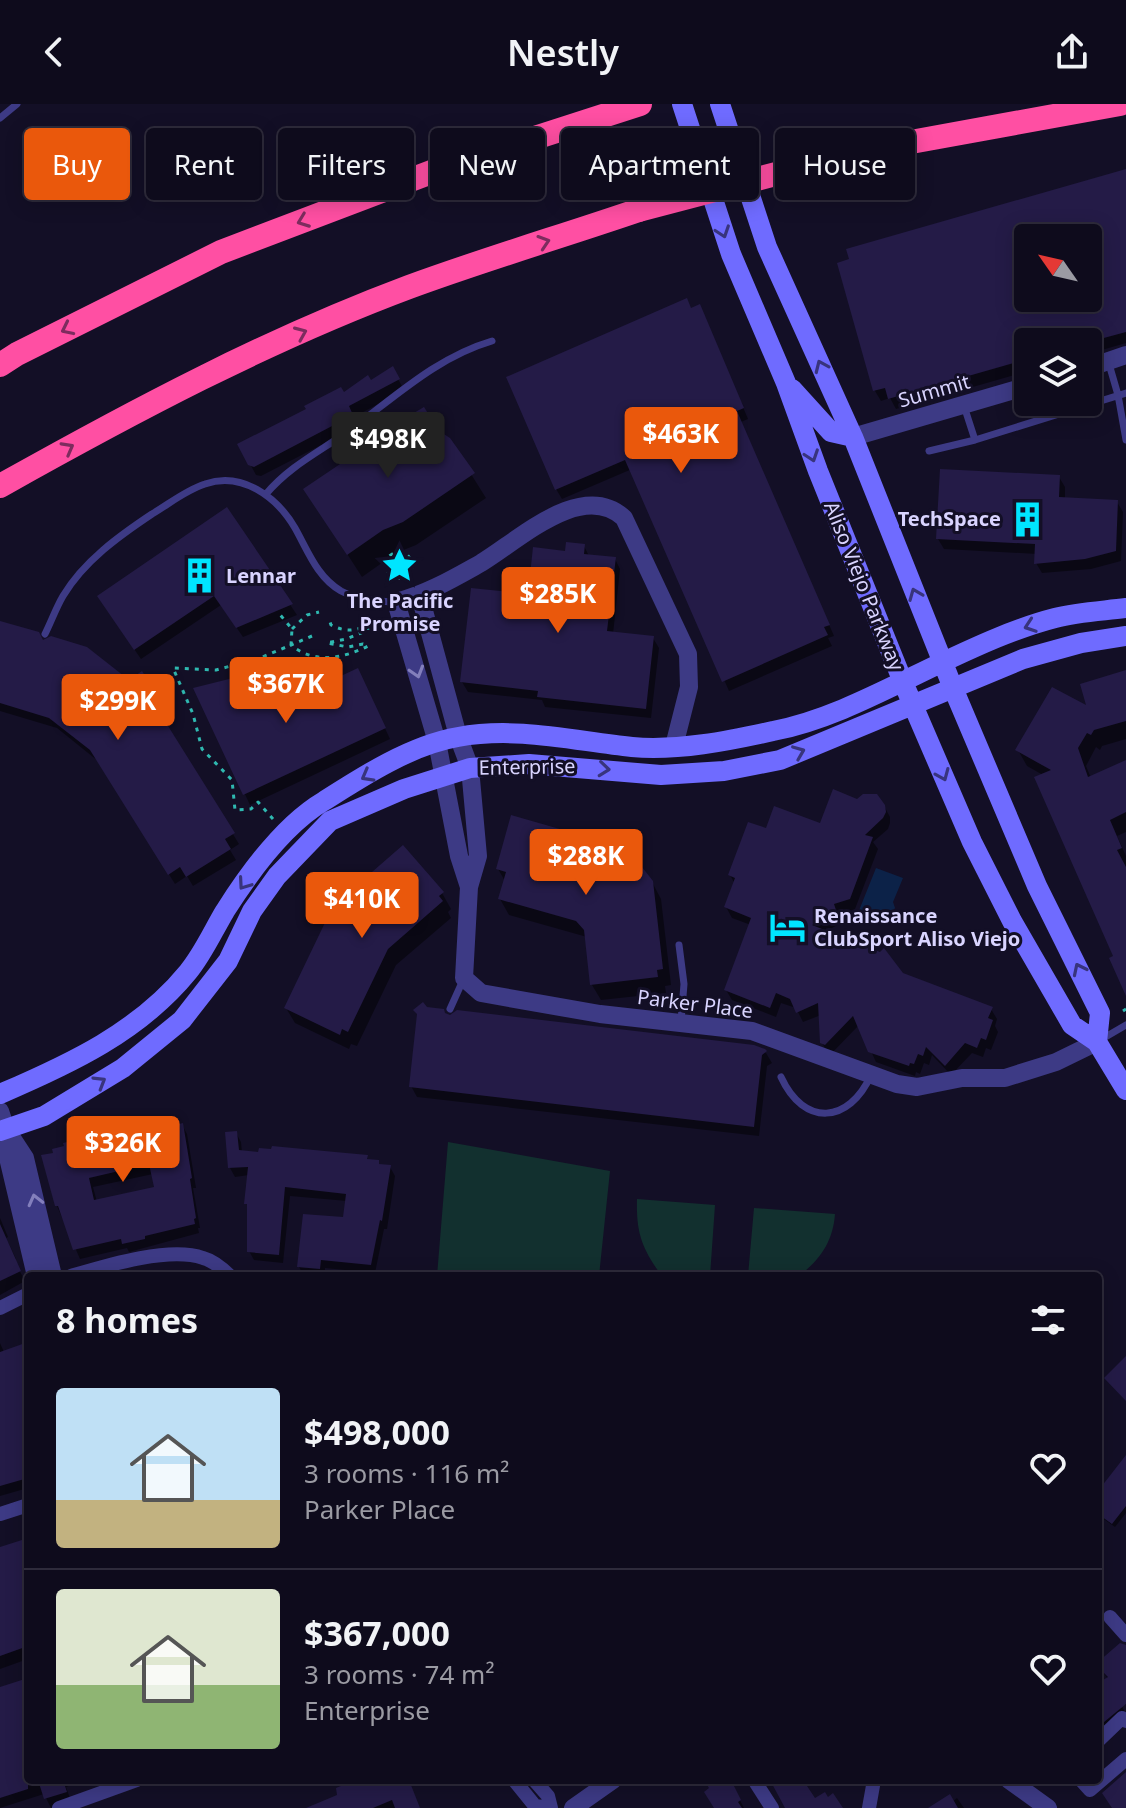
<!DOCTYPE html>
<html lang="en">
<head>
<meta charset="utf-8">
<style>
  body { margin:0; font-family:"Noto Sans",sans-serif; background:#1c1929; color:#f1f3f6; height:100vh; display:flex; flex-direction:column; font-size:30px; white-space:nowrap }
  * { box-sizing:border-box; margin:0 }
  p { font-size:26px; color:#9b9ba3 }
  .icon { flex:none; width:44px; height:44px; fill:none; stroke:currentColor; stroke-width:2; stroke-linecap:round; stroke-linejoin:round }
  .map { position:relative; flex:1; overflow:hidden }
  .side { position:absolute; left:24px; top:1168px; width:1078px; height:512px; display:flex; flex-direction:column; background:#0e0b1c; border-radius:8px; box-shadow:0 4px 20px #0003,0 0 0 2px #2e2b3b }
  .side>* { flex:none }
  .top-card { position:absolute; left:24px; top:24px; width:1078px; height:72px; display:flex; gap:16px }
  .needle { width:52px; rotate:304deg }
  .controls { position:absolute; left:1014px; top:120px; display:grid; gap:16px }
  .controls a { display:grid; place-items:center; width:88px; height:88px; border-radius:8px; background:#0e0b1c; box-shadow:0 4px 20px #0003,0 0 0 2px #2e2b3b; font-size:40px }
  .price { position:absolute; translate:-50% -68px; padding:0 18px; border-radius:8px; background:#ea580c; color:#fff; font-size:26px; line-height:52px; filter:drop-shadow(0 2px 4px #0008) }
  .price::after { content:''; position:absolute; left:50%; top:48px; width:24px; height:18px; margin-left:-12px; background:inherit; clip-path:polygon(0 0,100% 0,50% 100%) }
  .price.on { background:#222; color:#fff }
  ul { padding:0; list-style:none }
  li { display:flex; align-items:center; gap:24px; height:200px; padding:0 32px }
  li+li { border-top:2px solid #2e2b3b }
  li span { display:grid; place-items:center; flex:none; width:224px; height:160px; border-radius:8px; color:#555 }
  li>.icon { margin-inline-start:auto }
  span .icon { width:96px; height:96px; fill:#fffc; stroke-width:1 }
  li b { font-size:34px }
  h2 { display:flex; justify-content:space-between; align-items:center; height:96px; padding:0 32px; font-size:34px }
  .tag { padding:0 28px; border-radius:8px; background:#0e0b1c; box-shadow:0 4px 20px #0003,0 0 0 2px #2e2b3b; font-size:28px; line-height:72px }
  .tag.on { background:#ea580c; color:#fff }
  header { display:flex; justify-content:space-between; align-items:center; height:104px; padding:0 32px; background:#0e0b1c; font-size:36px; font-weight:600 }
  .map>svg:first-child { display:block }
  .green { fill:#12302f }
  .water { fill:#0c2248 }
  .shadow { fill:#0007; fill-rule:evenodd }
  .building { fill:#241b47; fill-rule:evenodd }
  .lines { fill:none; stroke-linecap:round; stroke-linejoin:round }
  .path { stroke:#2fb8b0; stroke-width:3; stroke-dasharray:4 6; stroke-linecap:butt }
  .service { stroke:#3d3a85; stroke-width:7 }
  .minor { stroke:#3d3a85; stroke-width:14 }
  .tertiary { stroke:#3d3a85; stroke-width:18 }
  .secondary { stroke:#6f6bff; stroke-width:20 }
  .motorway { stroke:#ff4fa3; stroke-width:24 }
  .motorway-bridge { stroke:#ff4fa3; stroke-width:24 }
  .oneway { stroke:#7d2c5e }
  .oneway2 { stroke:#38347d }
  .oneway3 { stroke:#837fbc }
  .labels { text-anchor:middle; stroke-width:6; stroke-linejoin:round; paint-order:stroke }
  .street-label { font-size:20px; fill:#d9d4ff; stroke:#130f26 }
  .poi-label { font-size:20px; font-weight:bold; fill:#d9d4ff; stroke:#130f26; text-anchor:start }
</style>
</head>
<body>
<header><svg class="icon" aria-label="back" viewBox="0 0 24 24"><path d="M15 5l-7 7 7 7"/></svg>Nestly<svg class="icon" aria-label="share" viewBox="0 0 24 24"><path d="M12 15V3M7 8l5-5 5 5M5 13v7h14v-7"/></svg></header>
<div class="map">
<svg width="1126" height="1704" viewBox="0 0 1126 1704">
  <rect width="100%" height="100%" fill="#130f26"/>
  <path class="green" d="M 448,1038 L 610,1067 L 599,1172 L 437,1172 Z
    M 637,1095 L 715,1101 L 710,1172 L 662,1172 C 642,1145 636,1129 637,1095 Z
    M 754,1104 L 835,1110 C 833,1137 821,1155 799,1172 L 748,1172 Z"/>
  <path class="water" d="M 876,764 L 903,774 L 893,798 L 895,804 L 885,819 L 858,809 Z"/>
  <path class="shadow" d="M 1126,67 L 1126,239 L 1088,250 L 1088,238 L 1028,238 L 1028,267 L 896,305 L 890,294 L 881,297 L 875,287 L 840,160 ZM 1028,134 L 1088,134 L 1088,194 L 1028,194 Z
    M 691,206 L 705,213 L 748,315 L 741,318 L 834,532 L 828,534 L 832,542 L 729,587 L 632,365 L 562,395 L 556,385 Z
    M 392,264 L 404,286 L 354,313 L 358,322 L 261,372 L 256,371 L 240,341 L 308,306 L 371,279 Z
    M 437,328 L 449,335 L 486,394 L 416,441 L 396,449 L 362,473 L 306,386 Z
    M 1059,373 L 1065,383 L 1065,395 L 1117,398 L 1123,408 L 1121,457 L 1091,465 L 1042,469 L 1036,459 L 1037,450 L 944,445 L 938,435 Z
    M 227,406 L 297,511 L 243,533 L 221,501 L 141,555 L 105,503 Z
    M 584,442 L 589,452 L 615,455 L 620,465 L 613,530 L 653,534 L 659,544 L 651,614 L 545,603 L 542,596 L 468,588 L 462,578 L 530,492 L 567,449 Z
    M 0,519 L 128,578 L 142,570 L 163,605 L 158,609 L 239,740 L 230,746 L 236,756 L 193,782 L 187,772 L 175,780 L 98,657 L 57,624 L 0,607 Z
    M 1126,568 L 1126,635 L 1102,642 L 1100,646 L 1096,643 L 1086,662 L 1091,674 L 1126,658 L 1126,728 L 1117,732 L 1126,752 L 1126,884 L 1043,671 L 1027,662 L 1018,646 L 1089,605 Z
    M 363,577 L 390,635 L 250,701 L 196,585 L 270,608 Z
    M 858,697 L 884,702 L 890,713 L 890,719 L 888,725 L 873,738 L 878,745 L 855,805 L 838,811 L 841,819 L 825,828 L 902,870 L 991,905 L 997,915 L 995,922 L 998,928 L 991,946 L 986,944 L 983,953 L 972,949 L 951,971 L 932,951 L 929,961 L 924,959 L 920,970 L 916,968 L 915,972 L 876,958 L 859,921 L 831,950 L 828,949 L 822,939 L 821,911 L 803,918 L 796,904 L 781,899 L 776,913 L 732,896 L 726,886 L 751,821 L 732,814 L 726,803 L 735,780 L 730,771 L 767,727 L 821,721 Z
    M 583,733 L 590,746 L 652,778 L 661,795 L 671,881 L 665,882 L 666,889 L 601,896 L 592,881 L 587,833 L 509,811 L 500,795 L 505,777 L 498,765 Z
    M 442,789 L 451,805 L 448,808 L 451,814 L 396,861 L 357,942 L 351,940 L 349,945 L 295,919 L 286,904 Z
    M 426,905 L 445,912 L 753,943 L 766,949 L 772,959 L 767,962 L 759,1032 L 417,993 L 411,982 Z
    M 182,1021 L 187,1030 L 196,1084 L 193,1084 L 200,1124 L 198,1124 L 199,1129 L 129,1148 L 127,1144 L 80,1155 L 57,1102 L 44,1053 L 158,1023 ZM 153,1070 L 156,1085 L 97,1098 L 93,1083 Z
    M 236,1029 L 241,1038 L 242,1049 L 366,1053 L 369,1057 L 378,1058 L 380,1062 L 390,1063 L 395,1072 L 387,1125 L 384,1125 L 375,1169 L 325,1164 L 325,1172 L 304,1172 L 299,1163 L 345,1116 L 347,1097 L 290,1092 L 283,1159 L 254,1156 L 249,1147 L 249,1104 L 246,1099 L 249,1071 L 235,1073 L 230,1064 Z
    M 0,1114 L 8,1133 L 6,1134 L 16,1155 L 14,1156 L 25,1177 L 0,1191 Z
    M 0,1239 L 4,1248 L 28,1241 L 28,1384 L 0,1392 Z
    M 1126,1353 L 1126,1409 L 1115,1423 L 1098,1411 L 1098,1391 Z
    M 28,1436 L 28,1555 L 0,1565 L 0,1445 Z
    M 1126,1542 L 1126,1601 L 1118,1595 L 1126,1610 L 1098,1636 L 1098,1584 L 1108,1575 L 1098,1561 Z
    M 28,1575 L 28,1676 L 85,1676 L 66,1683 L 71,1697 L 51,1704 L 44,1690 L 0,1704 L 0,1584 Z
    M 361,1676 L 407,1676 L 419,1704 L 309,1704 L 339,1692 Z
    M 709,1676 L 743,1676 L 733,1683 L 744,1704 L 717,1704 Z
    M 957,1694 L 964,1704 L 932,1704 L 952,1698 Z"/>
  <path class="building" d="M 1126,65 L 1126,228 L 1089,238 L 1028,238 L 1028,255 L 888,295 L 885,284 L 873,287 L 837,159 L 849,155 L 846,145 ZM 1028,134 L 1088,134 L 1088,194 L 1028,194 Z
    M 687,194 L 691,204 L 700,200 L 744,304 L 737,307 L 830,521 L 824,523 L 828,531 L 722,578 L 625,356 L 555,386 L 506,273 Z
    M 393,262 L 400,275 L 349,302 L 353,311 L 254,363 L 248,361 L 237,340 L 306,305 L 304,302 L 341,283 L 344,288 L 368,271 L 371,276 Z
    M 424,303 L 439,327 L 450,334 L 475,369 L 403,418 L 383,426 L 347,451 L 303,385 L 349,354 L 346,351 L 365,338 Z
    M 940,365 L 1060,371 L 1059,393 L 1118,396 L 1116,447 L 1085,455 L 1034,460 L 1035,440 L 936,435 Z
    M 227,403 L 293,500 L 236,524 L 214,492 L 134,546 L 97,492 Z
    M 566,438 L 585,440 L 584,450 L 616,453 L 607,527 L 654,532 L 646,605 L 537,593 L 538,587 L 460,578 L 471,484 L 528,490 L 533,443 L 565,447 Z
    M 0,517 L 39,528 L 43,536 L 51,532 L 87,543 L 129,576 L 142,567 L 159,594 L 153,598 L 235,729 L 225,735 L 231,745 L 186,773 L 180,763 L 168,771 L 90,646 L 49,614 L 0,599 Z
    M 358,564 L 386,624 L 243,691 L 193,584 L 253,569 L 270,605 Z
    M 1126,566 L 1126,617 L 1094,626 L 1091,631 L 1087,629 L 1078,644 L 1088,673 L 1126,656 L 1126,708 L 1110,716 L 1122,744 L 1117,746 L 1126,763 L 1126,892 L 1109,854 L 1113,852 L 1034,673 L 1051,666 L 1015,646 L 1052,583 L 1086,601 L 1080,580 Z
    M 833,685 L 857,695 L 863,690 L 877,690 L 885,701 L 886,708 L 883,714 L 865,731 L 873,733 L 850,795 L 834,800 L 837,809 L 812,821 L 880,848 L 884,844 L 903,869 L 993,903 L 988,914 L 993,916 L 986,936 L 981,934 L 977,944 L 965,939 L 945,962 L 926,943 L 923,952 L 918,950 L 914,960 L 910,959 L 909,962 L 868,948 L 853,912 L 825,941 L 820,939 L 818,899 L 796,909 L 790,895 L 776,889 L 770,904 L 724,886 L 751,814 L 724,803 L 735,774 L 728,771 L 748,718 L 766,724 L 774,702 L 820,719 Z
    M 511,711 L 584,732 L 581,741 L 638,758 L 653,777 L 663,865 L 657,866 L 658,873 L 590,881 L 584,826 L 576,817 L 498,795 L 506,768 L 496,765 Z
    M 403,741 L 444,788 L 439,792 L 443,797 L 388,845 L 348,928 L 342,925 L 340,931 L 284,904 L 333,802 Z
    M 423,898 L 427,903 L 444,905 L 445,909 L 450,911 L 457,906 L 754,941 L 765,945 L 767,947 L 762,951 L 754,1023 L 409,983 L 417,910 L 413,906 Z
    M 158,1017 L 158,1021 L 170,1018 L 171,1022 L 183,1019 L 192,1074 L 190,1075 L 196,1114 L 194,1115 L 195,1120 L 145,1132 L 145,1135 L 122,1140 L 121,1135 L 73,1146 L 58,1102 L 55,1102 L 41,1051 L 53,1049 L 52,1045 L 64,1042 L 63,1039 ZM 149,1060 L 154,1083 L 94,1096 L 89,1074 Z
    M 237,1027 L 239,1046 L 258,1048 L 259,1044 L 271,1045 L 272,1042 L 335,1048 L 368,1051 L 367,1055 L 379,1056 L 379,1060 L 391,1061 L 382,1117 L 380,1116 L 371,1161 L 321,1156 L 320,1165 L 297,1163 L 303,1110 L 343,1113 L 346,1090 L 285,1083 L 279,1151 L 247,1148 L 247,1100 L 244,1100 L 248,1063 L 228,1064 L 225,1028 Z
    M 0,1120 L 21,1167 L 0,1177 Z
    M 28,1238 L 28,1374 L 0,1382 L 0,1248 Z
    M 1126,1252 L 1126,1297 L 1104,1274 Z
    M 1126,1351 L 1126,1402 L 1112,1420 L 1098,1410 L 1098,1387 Z
    M 22,1436 L 28,1436 L 28,1542 L 0,1552 L 0,1443 Z
    M 1120,1539 L 1126,1541 L 1126,1600 L 1098,1623 L 1098,1579 L 1108,1573 L 1098,1563 L 1098,1558 Z
    M 28,1574 L 28,1685 L 0,1694 L 0,1583 Z
    M 1126,1668 L 1126,1704 L 1112,1704 L 1102,1689 Z
    M 38,1676 L 63,1676 L 67,1688 L 44,1695 Z
    M 355,1676 L 409,1676 L 420,1704 L 395,1704 L 392,1696 L 373,1704 L 306,1704 L 337,1691 L 336,1684 Z
    M 704,1676 L 731,1676 L 741,1696 L 738,1698 L 742,1704 L 714,1704 L 704,1688 L 709,1684 Z
    M 770,1676 L 803,1676 L 815,1694 L 825,1688 L 828,1693 L 833,1689 L 843,1704 L 785,1704 Z
    M 950,1690 L 958,1704 L 928,1704 Z"/>
  <g class="lines">
    <path class="path" d="M386 461a13 13 0 1 1 26 0a13 13 0 1 1-26 0Z
      M 292,525 L 307,511 L 319,508
      M 312,532 L 291,541 C 314,560 342,555 368,542 L 363,540 L 348,543 L 327,539 L 346,535 L 368,526 L 367,522 C 353,527 345,528 331,521 L 330,518
      M 260,554 L 277,596
      M 273,715 L 258,698 L 251,705 L 235,706 L 232,676 L 202,645 L 193,610 L 173,564 L 216,566 L 260,554 L 291,541 L 292,525 L 277,507
      M 1123,907 L 1126,905"/>
    <path class="service" d="M 0,14 L 17,0
      M 1109,260 L 1118,291 L 1126,336
      M 964,302 L 975,336 L 1126,289
      M 929,347 L 975,336
      M 266,390 C 288,364 315,350 343,331 C 391,297 434,254 492,237
      M 45,530 C 51,518 56,504 63,492 C 84,457 119,432 152,410 C 169,400 186,386 205,380 C 242,367 277,393 295,424 C 308,447 317,473 341,487 C 358,496 375,497 394,498
      M 679,841 L 684,880 L 681,917
      M 450,905 L 464,874
      M 1102,935 L 1126,921
      M 781,973 C 804,1023 849,1020 871,971"/>
    <path class="minor" d="M 71,1172 C 105,1162 169,1142 203,1154 C 214,1157 222,1164 230,1172
      M 0,1204 L 28,1190
      M 0,1410 L 28,1401
      M 1110,1513 L 1126,1531
      M 1098,1637 L 1122,1614 L 1126,1617
      M 514,1676 L 535,1702 L 551,1704
      M 534,1676 L 548,1692 L 551,1704
      M 1081,1676 L 1090,1686 L 1126,1655
      M 756,1679 L 772,1704
      M 59,1704 L 137,1676
      M 869,1704 L 874,1676"/>
    <path class="tertiary" d="M 1088,264 L 1126,251
      M 853,333 L 1028,282
      M 420,492 L 458,632 L 470,664 L 478,752 L 469,783 L 464,874 L 481,889 L 600,910 L 752,927 L 897,980 L 917,983 L 962,974 L 1005,974 L 1056,958 L 1097,938
      M 469,783 L 459,752 L 437,638 L 396,498 C 427,490 454,474 481,459 C 518,437 582,375 624,414 L 688,550 L 689,583 L 674,642
      M 0,1007 L 6,1025 L 9,1058 L 36,1172
      M 6,1025 L 25,1054 L 53,1172
      M 1009,1676 L 1048,1704
      M 573,1704 L 613,1676"/>
    <path class="secondary" d="M 682,0 L 731,150 L 786,279 L 818,367 L 903,578 L 972,738 L 1012,817 L 1072,921 L 1097,938 L 1126,986
      M 720,0 L 767,143 L 853,333 L 953,584 L 1037,782 L 1100,909 L 1097,938
      M 792,285 L 831,328 L 853,333
      M 0,990 C 70,960 139,928 188,868 C 203,850 213,827 225,807 C 249,769 285,720 324,697 C 363,672 411,641 458,633 C 517,622 574,637 632,643 C 678,647 728,637 773,627 C 831,616 888,584 941,559 C 977,542 1016,524 1055,514 C 1078,508 1103,507 1126,504
      M 0,1027 L 44,1012 L 123,964 L 182,916 L 228,857 L 252,807 L 277,772 L 330,717 L 404,685 L 470,664 L 529,660 L 661,671 L 724,667 L 780,656 L 1023,555 L 1081,539 L 1126,532"/>
    <path class="motorway" d="M 867,46 L 1120,0
      M 795,65 L 882,42
      M 0,261 L 17,250 L 221,148 L 442,64 L 640,0
      M 0,382 C 132,308 267,236 409,183 C 485,155 563,132 639,106"/>
    <path class="motorway-bridge" d="M 639,106 L 795,65"/>
  </g>
  <defs><path id="oneway-chevron" d="M-2-3.5L2.5 0L-2 3.5" fill="none" stroke-width="1.6" stroke-linecap="round" stroke-linejoin="round" transform="scale(2)"/></defs>
  <g class="oneway">
    <use href="#oneway-chevron" transform="translate(303 117) rotate(159)"/>
    <use href="#oneway-chevron" transform="translate(544 138) rotate(-18)"/>
    <use href="#oneway-chevron" transform="translate(67 225) rotate(154)"/>
    <use href="#oneway-chevron" transform="translate(301 229) rotate(-23)"/>
    <use href="#oneway-chevron" transform="translate(68 344) rotate(-29)"/>
  </g>
  <g class="oneway2">
    <use href="#oneway-chevron" transform="translate(723 128) rotate(71)"/>
    <use href="#oneway-chevron" transform="translate(821 262) rotate(-114)"/>
    <use href="#oneway-chevron" transform="translate(812 352) rotate(71)"/>
    <use href="#oneway-chevron" transform="translate(915 490) rotate(-112)"/>
    <use href="#oneway-chevron" transform="translate(1030 522) rotate(161)"/>
    <use href="#oneway-chevron" transform="translate(799 648) rotate(-22)"/>
    <use href="#oneway-chevron" transform="translate(604 665) rotate(6)"/>
    <use href="#oneway-chevron" transform="translate(943 671) rotate(67)"/>
    <use href="#oneway-chevron" transform="translate(367 672) rotate(151)"/>
    <use href="#oneway-chevron" transform="translate(244 780) rotate(125)"/>
    <use href="#oneway-chevron" transform="translate(1079 865) rotate(-116)"/>
    <use href="#oneway-chevron" transform="translate(100 978) rotate(-31)"/>
  </g>
  <g class="oneway3">
    <use href="#oneway-chevron" transform="translate(417 568) rotate(73)"/>
    <use href="#oneway-chevron" transform="translate(35 1096) rotate(-104)"/>
  </g>
  <defs>
    <symbol id="building-bare" viewBox="-9 -9 18 18"><path d="M-4-6H4V6H1V3H-1V6H-4ZM-2.5-4.3h1.7v1.8h-1.7ZM.8-4.3h1.7v1.8H.8ZM-2.5-1h1.7V.8h-1.7ZM.8-1h1.7V.8H.8Z" fill="#00e5ff" stroke="#130f26" stroke-width="2.5" paint-order="stroke"/></symbol>
    <symbol id="sight-bare" viewBox="-9 -9 18 18"><path d="M0-6L1.8-2.2L6-1.7L2.9 1.2L3.7 5.4L0 3.3L-3.7 5.4L-2.9 1.2L-6-1.7L-1.8-2.2Z" fill="#00e5ff" stroke="#130f26" stroke-width="2.5" paint-order="stroke"/></symbol>
    <symbol id="hotel-bare" viewBox="-9 -9 18 18"><path d="M-6-4.5h1.5V1H6V5H4.5V3h-9V5H-6ZM-4 0a1.8 1.8 0 1 1 3.6 0ZM.5 0V-2.5h3Q6-2.5 6 0Z" fill="#00e5ff" stroke="#130f26" stroke-width="2.5" paint-order="stroke"/></symbol>
  </defs>
  <g fill-rule="evenodd">
    <use href="#building-bare" x="1002" y="390" width="51" height="51"/>
    <use href="#sight-bare" x="374" y="436" width="51" height="51"/>
    <use href="#building-bare" x="174" y="446" width="51" height="51"/>
    <use href="#hotel-bare" x="762" y="798" width="51" height="51"/>
  </g>
  <g class="labels">
    <g class="street-label">
      <text transform="translate(934 287) rotate(-16)" y="7">Summit</text>
      <text transform="translate(864 482) rotate(68)" y="7">Aliso Viejo Parkway</text>
      <text transform="translate(527 663) rotate(-1)" y="7">Enterprise</text>
      <text transform="translate(695 900) rotate(7)" y="7">Parker Place</text>
    </g>
    <g class="poi-label">
      <text x="1001" y="422" text-anchor="end">TechSpace</text>
      <text x="226" y="479">Lennar</text>
      <text x="400" y="504" text-anchor="middle">The Pacific<tspan x="400" dy="23">Promise</tspan></text>
      <text x="814" y="819">Renaissance<tspan x="814" dy="23">ClubSport Aliso Viejo</tspan></text>
    </g>
  </g>
</svg>
<div class="controls">
<a><svg class="needle" viewBox="-14 -14 28 28"><path d="M0-13l5 13h-10z" fill="#e53935"/><path d="M0 13l5-13h-10z" fill="#9b9ba3"/></svg></a>
<a><svg class="icon" aria-label="layers" viewBox="0 0 24 24"><path d="M12 4l9 5-9 5-9-5zM3 14l9 5 9-5"/></svg></a>
</div>
<b class="price" style="left:681px;top:371px">$463K</b>
<b class="price on" style="left:388px;top:376px">$498K</b>
<b class="price" style="left:558px;top:531px">$285K</b>
<b class="price" style="left:286px;top:621px">$367K</b>
<b class="price" style="left:118px;top:638px">$299K</b>
<b class="price" style="left:586px;top:793px">$288K</b>
<b class="price" style="left:362px;top:836px">$410K</b>
<b class="price" style="left:123px;top:1080px">$326K</b>
<div class="top-card">
<a class="tag on">Buy</a>
<a class="tag">Rent</a>
<a class="tag">Filters</a>
<a class="tag">New</a>
<a class="tag">Apartment</a>
<a class="tag">House</a>
</div>
<section class="side">
<h2>8 homes<svg class="icon" aria-label="filters" viewBox="0 0 24 24"><path d="M4 7h16M4 17h16"/><circle cx="9" cy="7" r="2"/><circle cx="15" cy="17" r="2"/></svg></h2>
<ul>
<li><span style="background:linear-gradient(#bfe0f5 70%,#c2b280 0)"><svg class="icon" aria-label="home" viewBox="0 0 24 24"><path d="M3 11l9-7 9 7M6 9v11h12V9"/></svg></span><div><b>$498,000</b><p>3 rooms · 116 m²</p><p>Parker Place</p></div><svg class="icon" aria-label="heart" viewBox="0 0 24 24"><path d="M12 20l-8-8c-3-5 5-10 8-4 3-6 11-1 8 4z"/></svg></li>
<li><span style="background:linear-gradient(#dfe7d0 60%,#8fb573 0)"><svg class="icon" aria-label="home" viewBox="0 0 24 24"><path d="M3 11l9-7 9 7M6 9v11h12V9"/></svg></span><div><b>$367,000</b><p>3 rooms · 74 m²</p><p>Enterprise</p></div><svg class="icon" aria-label="heart" viewBox="0 0 24 24"><path d="M12 20l-8-8c-3-5 5-10 8-4 3-6 11-1 8 4z"/></svg></li>
</ul>
</section>
</div>
</body>
</html>
